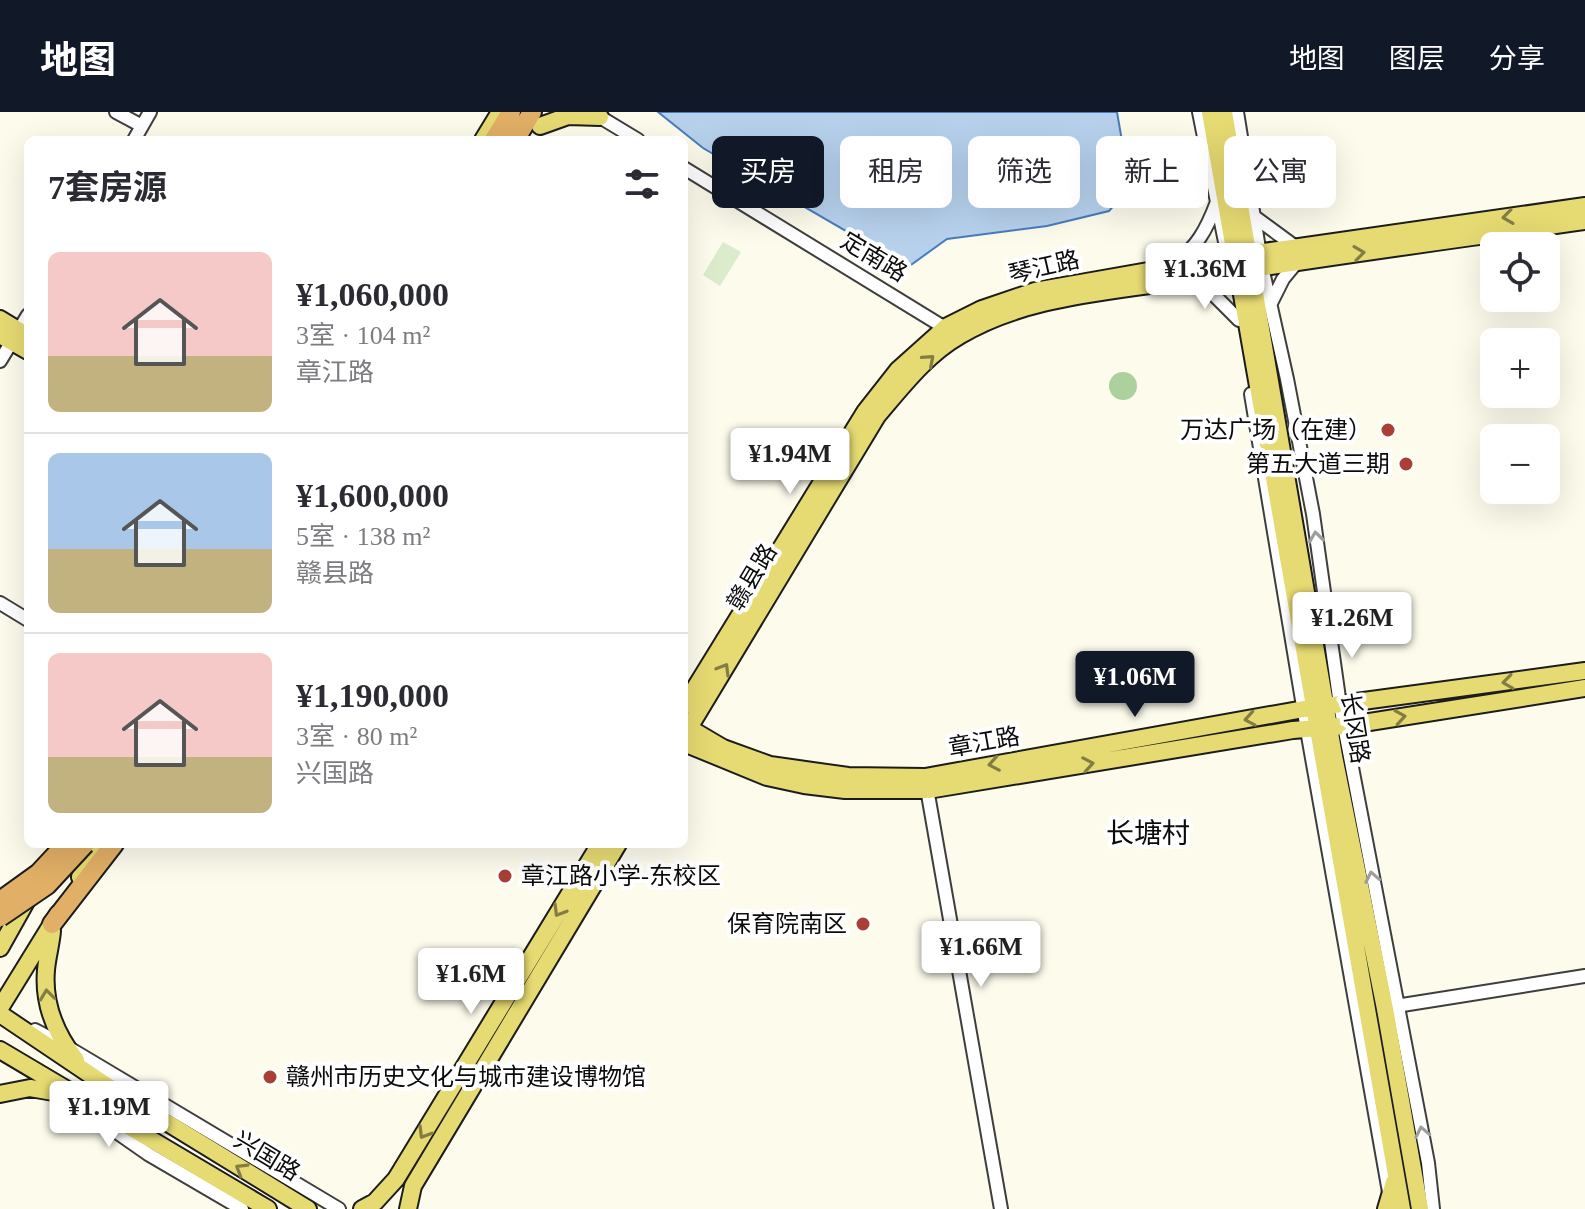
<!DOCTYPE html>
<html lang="zh">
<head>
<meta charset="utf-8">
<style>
  body { margin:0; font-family:"Times New Roman","Noto Sans SC",serif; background:#f2f2f3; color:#2b2b33; height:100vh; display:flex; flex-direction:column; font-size:30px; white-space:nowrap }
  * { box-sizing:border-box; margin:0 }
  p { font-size:26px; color:#7c7c81 }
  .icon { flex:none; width:44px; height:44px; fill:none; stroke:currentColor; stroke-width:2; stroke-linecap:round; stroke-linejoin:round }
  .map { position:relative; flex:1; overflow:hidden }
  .sheet { position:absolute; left:24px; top:24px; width:664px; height:712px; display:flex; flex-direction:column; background:#fff; border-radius:12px; box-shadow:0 8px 32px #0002 }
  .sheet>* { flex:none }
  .banner { position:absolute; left:712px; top:24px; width:752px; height:72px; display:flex; gap:16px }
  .buttons { position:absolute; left:1480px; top:120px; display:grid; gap:16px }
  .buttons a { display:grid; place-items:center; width:80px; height:80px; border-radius:12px; background:#fff; box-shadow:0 8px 32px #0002; font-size:40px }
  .price { position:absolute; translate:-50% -68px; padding:0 18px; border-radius:8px; background:#fff; color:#222; font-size:26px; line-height:52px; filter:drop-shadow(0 2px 4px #0008) }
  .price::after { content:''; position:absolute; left:50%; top:48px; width:24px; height:18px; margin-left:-12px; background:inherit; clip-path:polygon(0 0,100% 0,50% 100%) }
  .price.current { background:#111827; color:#fff }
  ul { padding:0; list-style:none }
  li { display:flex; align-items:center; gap:24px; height:200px; padding:0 24px }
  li+li { border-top:2px solid #e1e1e2 }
  li span { display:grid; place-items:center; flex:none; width:224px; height:160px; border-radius:12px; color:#555 }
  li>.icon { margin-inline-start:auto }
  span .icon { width:96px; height:96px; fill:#fffc; stroke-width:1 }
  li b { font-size:34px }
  h2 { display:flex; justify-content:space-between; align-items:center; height:96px; padding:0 24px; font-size:34px }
  .chip { padding:0 28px; border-radius:12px; background:#fff; box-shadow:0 8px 32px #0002; font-size:28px; line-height:72px }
  .chip.current { background:#111827; color:#fff }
  header { display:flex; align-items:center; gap:48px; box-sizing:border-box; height:112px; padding:0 40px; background:#111827; color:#fff }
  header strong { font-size:38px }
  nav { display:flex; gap:44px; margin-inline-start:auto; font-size:28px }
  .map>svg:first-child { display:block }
  .forest { fill:#acd19c }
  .pitch { fill:#dbebcb }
  .water { fill:#b7d1ed; stroke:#487dbb; stroke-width:2 }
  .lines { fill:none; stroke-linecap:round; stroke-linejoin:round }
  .minor-casing { stroke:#3e3e3e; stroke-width:16 }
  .major-casing { stroke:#1c1c1c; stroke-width:20 }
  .highway-casing { stroke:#1c1c1c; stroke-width:22 }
  .minor { stroke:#fff; stroke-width:12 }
  .major { stroke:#e6da72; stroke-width:16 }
  .highway { stroke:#e1af65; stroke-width:18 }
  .highway-bridge-casing { stroke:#1c1c1c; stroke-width:22; stroke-linecap:butt }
  .highway-bridge { stroke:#e1af65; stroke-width:18 }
  .oneway { stroke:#837d44 }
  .oneway2 { stroke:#9d9d9d }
  .poi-dot { fill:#a84036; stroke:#fff; stroke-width:3 }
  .labels { text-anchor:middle; stroke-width:8; stroke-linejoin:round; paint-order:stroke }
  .street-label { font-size:24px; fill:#0b0b0b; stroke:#fff }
  .poi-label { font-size:24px; fill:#0b0b0b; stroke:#fff; text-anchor:end }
  .quarter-label { font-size:28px; fill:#0b0b0b; stroke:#fff }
</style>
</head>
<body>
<header>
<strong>地图</strong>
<nav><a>地图</a><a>图层</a><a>分享</a></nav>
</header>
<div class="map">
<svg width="1585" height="1097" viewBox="0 0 1585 1097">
  <rect width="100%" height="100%" fill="#fcfbec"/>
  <path class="forest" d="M1109 274a14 14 0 1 1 28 0a14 14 0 1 1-28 0Z"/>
  <path class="pitch" d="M 723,130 L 741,140 L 720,174 L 703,163 Z"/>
  <path class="water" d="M 658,0 L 1117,0 L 1130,75 L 1109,99 L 1047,114 L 947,127 L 908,155 L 703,36 Z"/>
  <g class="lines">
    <defs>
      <path id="minor" d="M 116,0 L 142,14
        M 1199,0 L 1225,130
        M 1237,0 L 1262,155 L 1287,267 L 1313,402 L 1340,593 L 1428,1051 L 1433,1097
        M 595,2 L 638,28
        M 134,28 L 150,0
        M 684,56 L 950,219
        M 1252,103 L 1297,136
        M 1172,154 C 1197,135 1206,119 1217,90
        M 1187,167 L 1212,181 L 1239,208
        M 1270,193 L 1283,167 L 1297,150
        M 0,249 L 28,203
        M 1251,282 L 1307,618 L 1389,1080
        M 0,491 L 28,508
        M 926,671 L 1001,1097
        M 1396,894 L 1585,864
        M 35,918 L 64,933 L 339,1097
        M 72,989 L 148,1042 L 242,1097"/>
      <path id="major" d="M 1210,0 L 1402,1097
        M 1224,0 L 1334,644 L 1385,897 L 1420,1097
        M 540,14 L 568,4 L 600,5
        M 483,28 L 500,0
        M 0,207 L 28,224
        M 0,223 L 28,239
        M 684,594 L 865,300 L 898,258 L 946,215 L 982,197 L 1035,179 L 1228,145 L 1585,94
        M 684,613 L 723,636 L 770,653 L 848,664 L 925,665 L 1304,597 L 1585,559
        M 684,624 L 877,304 C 901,276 927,242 959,224 C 1022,186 1099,181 1170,170 C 1308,147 1446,129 1585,109
        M 684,631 L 767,665 L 804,673 L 845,678 L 928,678 L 1293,618 L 1344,614 L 1585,576
        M 80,765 L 100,732
        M 52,819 C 51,832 47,845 46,858 C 43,892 55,921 76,948
        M 0,836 L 28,786
        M 0,896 L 58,802
        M 0,902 L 101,970 L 308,1097
        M 0,938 L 268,1097
        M 0,982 L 30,976 L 65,982
        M 362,1097 L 375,1090 L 396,1067 L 600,732
        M 408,1097 L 413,1074 L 618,732
        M 1386,1097 L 1394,1070"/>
      <path id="highway" d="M 494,28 L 511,0
        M 515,28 L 532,0
        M 52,812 L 114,732"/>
    </defs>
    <use href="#minor" class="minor-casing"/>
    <use href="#major" class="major-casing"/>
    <use href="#highway" class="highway-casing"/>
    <use href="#minor" class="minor"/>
    <use href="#major" class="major"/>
    <use href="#highway" class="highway"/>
    <defs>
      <path id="highway-bridge" d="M 0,789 L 39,761 L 66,732
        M 0,805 L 47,773 L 85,732"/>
    </defs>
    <use href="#highway-bridge" class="highway-bridge-casing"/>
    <use href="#highway-bridge" class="highway-bridge"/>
  </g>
  <defs><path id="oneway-chevron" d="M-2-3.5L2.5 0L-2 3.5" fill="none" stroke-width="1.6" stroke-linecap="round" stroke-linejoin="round" transform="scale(2)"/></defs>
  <g class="oneway">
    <use href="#oneway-chevron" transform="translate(1508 105) rotate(172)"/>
    <use href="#oneway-chevron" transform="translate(1359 141) rotate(-8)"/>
    <use href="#oneway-chevron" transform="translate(929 248) rotate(-41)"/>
    <use href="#oneway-chevron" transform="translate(724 557) rotate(-59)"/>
    <use href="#oneway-chevron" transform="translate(1508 570) rotate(172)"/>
    <use href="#oneway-chevron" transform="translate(1400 605) rotate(-9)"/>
    <use href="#oneway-chevron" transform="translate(1250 607) rotate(170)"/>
    <use href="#oneway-chevron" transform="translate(994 652) rotate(170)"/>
    <use href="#oneway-chevron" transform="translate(1088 652) rotate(-10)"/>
    <use href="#oneway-chevron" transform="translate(559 799) rotate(121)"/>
    <use href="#oneway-chevron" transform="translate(47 883) rotate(-97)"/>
    <use href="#oneway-chevron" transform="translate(424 1021) rotate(121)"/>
    <use href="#oneway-chevron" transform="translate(241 1057) rotate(-149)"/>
  </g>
  <g class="oneway2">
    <use href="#oneway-chevron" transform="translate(1316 425) rotate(-98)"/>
    <use href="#oneway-chevron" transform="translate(1372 765) rotate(-101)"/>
    <use href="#oneway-chevron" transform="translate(1422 1020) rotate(-101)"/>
  </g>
  <g class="poi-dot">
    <circle cx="1388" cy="318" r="8"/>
    <circle cx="1406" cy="352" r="8"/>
    <circle cx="505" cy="764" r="8"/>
    <circle cx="863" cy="812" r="8"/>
    <circle cx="270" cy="965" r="8"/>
  </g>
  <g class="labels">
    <g class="street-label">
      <text transform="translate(874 145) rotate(31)" y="8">定南路</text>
      <text transform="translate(1044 155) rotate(-13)" y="8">琴江路</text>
      <text transform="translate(752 465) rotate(-59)" y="8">赣县路</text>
      <text transform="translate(1355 616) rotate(81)" y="8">长冈路</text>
      <text transform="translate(984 630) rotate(-10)" y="8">章江路</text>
      <text transform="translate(267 1044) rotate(31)" y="8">兴国路</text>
    </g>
    <g class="poi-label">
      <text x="1372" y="326">万达广场（在建）</text>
      <text x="1390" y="360">第五大道三期</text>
      <text x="521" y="772" text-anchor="start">章江路小学-东校区</text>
      <text x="847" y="820">保育院南区</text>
      <text x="286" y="973" text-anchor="start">赣州市历史文化与城市建设博物馆</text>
    </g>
    <g class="quarter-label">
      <text x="1148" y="731">长塘村</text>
    </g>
  </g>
</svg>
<div class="buttons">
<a><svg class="icon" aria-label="locate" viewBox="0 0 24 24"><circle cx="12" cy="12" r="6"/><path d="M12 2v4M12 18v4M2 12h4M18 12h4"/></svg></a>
<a>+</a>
<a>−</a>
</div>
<b class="price" style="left:1205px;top:199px">¥1.36M</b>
<b class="price" style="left:790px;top:384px">¥1.94M</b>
<b class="price" style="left:1352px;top:548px">¥1.26M</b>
<b class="price current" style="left:1135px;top:607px">¥1.06M</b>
<b class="price" style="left:981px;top:877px">¥1.66M</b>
<b class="price" style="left:471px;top:904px">¥1.6M</b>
<b class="price" style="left:109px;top:1037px">¥1.19M</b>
<div class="banner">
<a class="chip current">买房</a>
<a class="chip">租房</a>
<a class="chip">筛选</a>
<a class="chip">新上</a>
<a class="chip">公寓</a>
</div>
<section class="sheet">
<h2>7套房源<svg class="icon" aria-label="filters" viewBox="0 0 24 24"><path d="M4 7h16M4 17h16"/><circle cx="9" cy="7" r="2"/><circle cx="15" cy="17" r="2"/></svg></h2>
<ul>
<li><span style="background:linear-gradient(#f6c9c9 65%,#c2b280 0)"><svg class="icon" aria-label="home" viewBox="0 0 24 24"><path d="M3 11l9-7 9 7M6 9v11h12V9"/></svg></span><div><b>¥1,060,000</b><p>3室 · 104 m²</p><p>章江路</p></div></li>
<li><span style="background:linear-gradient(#a9c7e8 60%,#c2b280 0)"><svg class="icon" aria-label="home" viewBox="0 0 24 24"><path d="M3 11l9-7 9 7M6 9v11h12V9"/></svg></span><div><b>¥1,600,000</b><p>5室 · 138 m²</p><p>赣县路</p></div></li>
<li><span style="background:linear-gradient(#f6c9c9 65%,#c2b280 0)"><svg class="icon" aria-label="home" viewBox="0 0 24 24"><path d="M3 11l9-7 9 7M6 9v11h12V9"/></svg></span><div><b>¥1,190,000</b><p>3室 · 80 m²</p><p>兴国路</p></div></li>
</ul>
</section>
</div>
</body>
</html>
